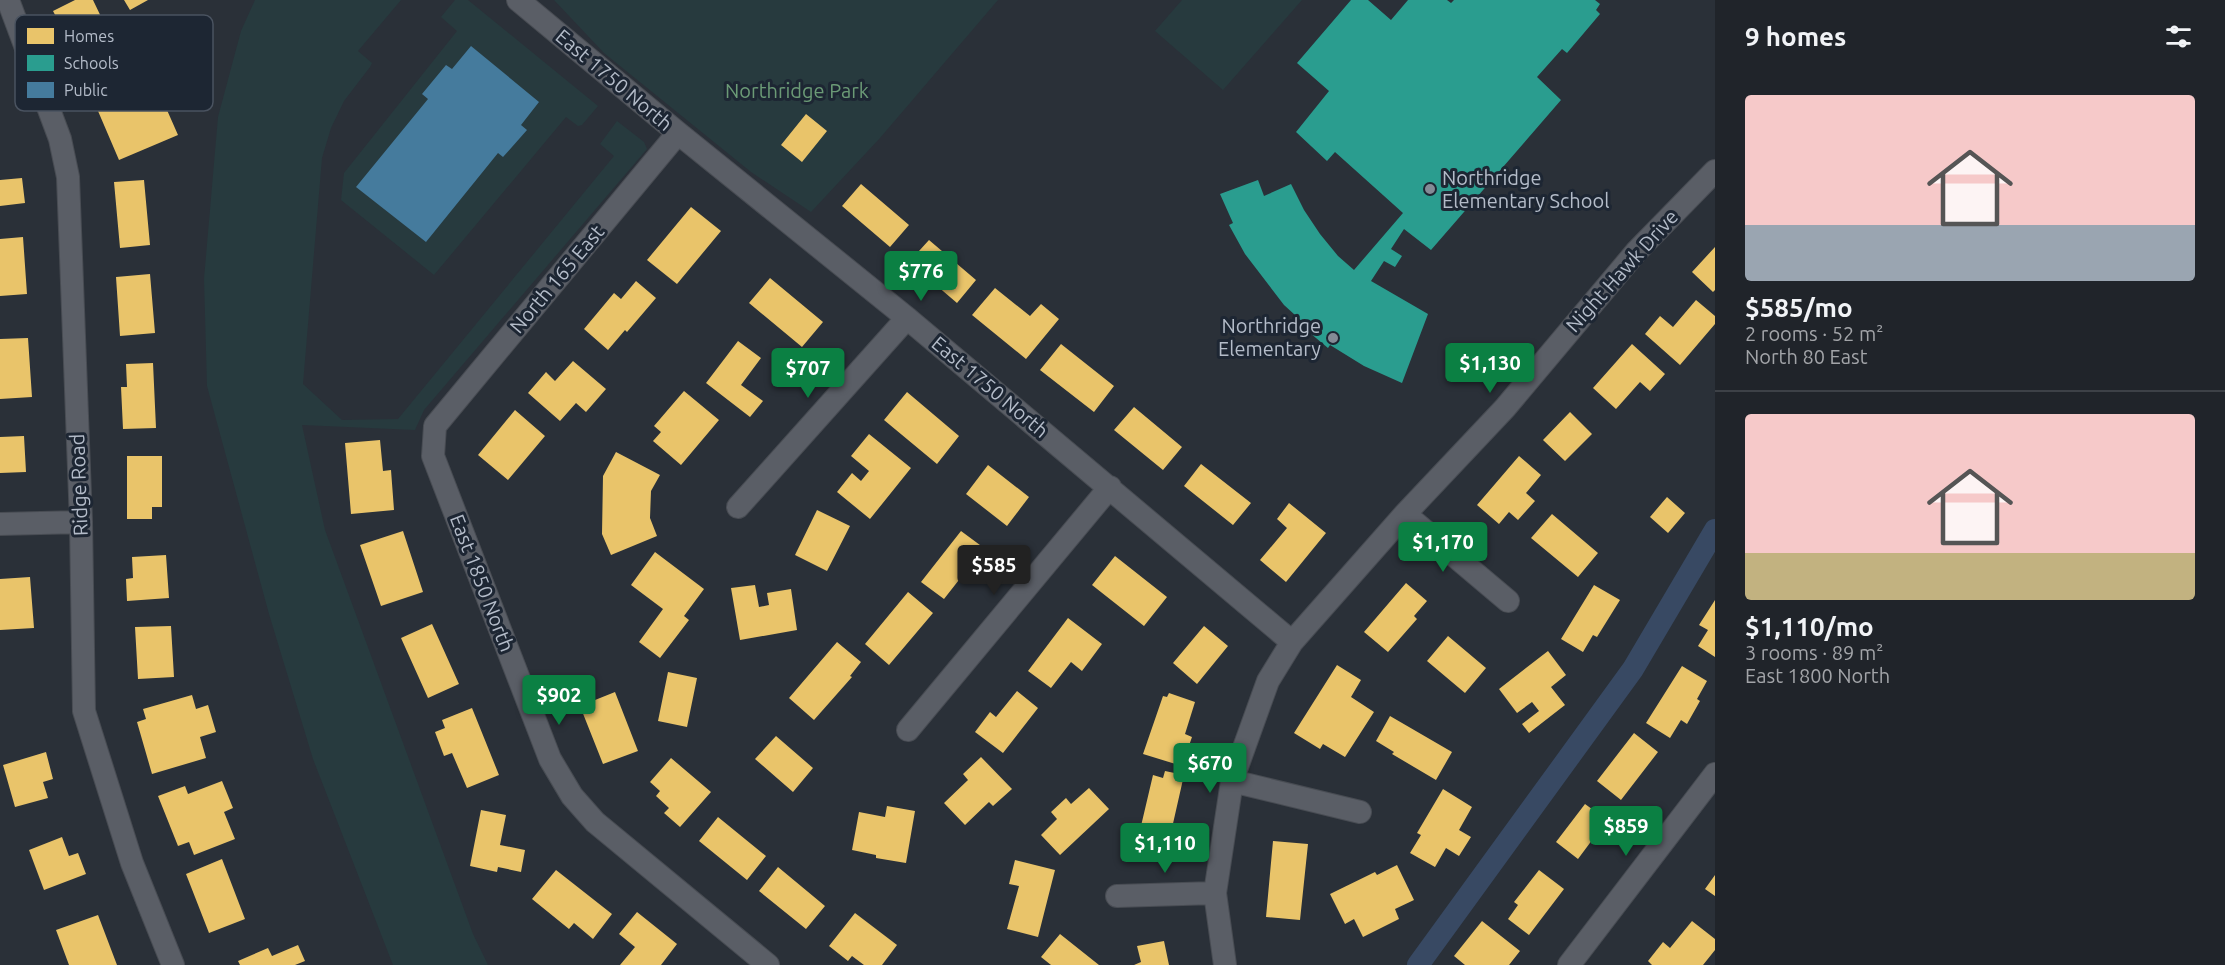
<!DOCTYPE html>
<html lang="en">
<head>
<meta charset="utf-8">
<style>
  body { margin:0; font-family:Ubuntu,sans-serif; background:#282c32; color:#f1f3f6; height:100vh; display:flex; flex-direction:column; font-size:22px; white-space:nowrap }
  * { box-sizing:border-box; margin:0 }
  p { font-size:20px; color:#a2a4a8 }
  .icon { flex:none; width:33px; height:33px; fill:none; stroke:currentColor; stroke-width:2; stroke-linecap:round; stroke-linejoin:round }
  .map { position:relative; flex:1; overflow:hidden }
  .panel { display:flex; flex-direction:column; background:#20242a; width:510px }
  .panel>* { flex:none }
  .price { position:absolute; translate:-50% -51px; padding:0 14px; border-radius:6px; background:#0b8043; color:#fff; font-size:20px; line-height:39px; filter:drop-shadow(0 2px 3px #0008) }
  .price::after { content:''; position:absolute; left:50%; top:36px; width:18px; height:14px; margin-left:-9px; background:inherit; clip-path:polygon(0 0,100% 0,50% 100%) }
  .price.selected { background:#222; color:#fff }
  ul { padding:0; list-style:none }
  li { display:grid; align-content:center; gap:12px; height:318px; padding:0 30px }
  li+li { border-top:2px solid #3d4147 }
  li span { display:grid; place-items:center; height:186px; border-radius:6px; color:#555 }
  li>.icon { margin-inline-start:auto }
  span .icon { width:108px; height:108px; fill:#fffc; stroke-width:1 }
  li b { font-size:26px }
  h2 { display:flex; justify-content:space-between; align-items:center; height:72px; padding:0 30px; font-size:26px }
  main { display:flex; flex:1; min-height:0 }
  .map>svg:first-child { display:block }
  .green { fill:#273a3e }
  .homes { fill:#e9c46a }
  .schools { fill:#2a9d8f }
  .public { fill:#457b9d }
  .lines { fill:none; stroke-linecap:round; stroke-linejoin:round }
  .canal { stroke:#384963; stroke-width:22 }
  .minor-casing { stroke:#484c53; stroke-width:24 }
  .minor { stroke:#5a5e66; stroke-width:22 }
  .poi-dot { fill:#848b96; stroke:#1d2633; stroke-width:2 }
  .labels { text-anchor:middle; stroke-width:6; stroke-linejoin:round; paint-order:stroke }
  .street-label { font-size:20px; fill:#b4bcc9; stroke:#1d2633 }
  .park-label { font-size:20px; fill:#6b9a76; stroke:#1d2633 }
  .poi-label { font-size:20px; fill:#b4bcc9; stroke:#1d2633; text-anchor:start }
  .key { fill:#1d2633; stroke:#4a5360; stroke-width:1.5 }
  .key-label { font-size:16px; fill:#b4bcc9 }
</style>
</head>
<body>
<main>
<div class="map">
<svg width="1715" height="965" viewBox="0 0 1715 965">
  <rect width="100%" height="100%" fill="#2a3038"/>
  <path class="green" d="M 255,0 L 401,0 L 358,51 L 372,63 L 370,67 L 344,101 L 331,128 L 322,158 L 303,384 L 342,420 L 398,419 L 614,156 L 600,144 L 617,121 L 644,142 L 647,149 L 424,410 L 415,430 L 302,425 L 325,530 L 473,934 L 488,965 L 393,965 L 313,759 L 269,614 L 207,386 L 204,279 L 218,117 L 241,31 Z
    M 455,0 L 468,0 L 598,106 L 582,125 L 578,126 L 566,117 L 434,275 L 341,200 L 344,173 L 457,31 L 441,17 Z
    M 554,0 L 998,0 L 880,138 L 811,212 L 751,172 L 604,53 Z
    M 1182,0 L 1302,0 L 1223,90 L 1155,31 Z"/>
  <path class="homes" d="M 75,0 L 93,0 L 116,48 L 82,65 L 65,29 L 63,30 L 53,11 Z
    M 124,0 L 148,0 L 130,10 Z
    M 145,74 L 151,87 L 156,85 L 178,135 L 119,160 L 92,97 Z
    M 806,114 L 827,131 L 802,162 L 781,145 Z
    M 22,178 L 25,203 L 0,206 L 0,180 Z
    M 144,180 L 150,245 L 120,248 L 114,182 Z
    M 861,184 L 909,225 L 890,247 L 842,206 Z
    M 691,207 L 721,231 L 677,284 L 647,260 Z
    M 23,237 L 27,294 L 0,296 L 0,239 Z
    M 929,240 L 976,280 L 957,303 L 909,262 Z
    M 1715,247 L 1715,290 L 1713,292 L 1692,272 Z
    M 150,274 L 155,333 L 120,336 L 116,277 Z
    M 770,278 L 823,322 L 802,347 L 749,303 Z
    M 636,281 L 656,298 L 627,332 L 625,330 L 608,350 L 584,329 L 614,293 L 621,299 Z
    M 995,288 L 1030,316 L 1041,304 L 1059,319 L 1026,359 L 972,315 Z
    M 1696,300 L 1715,316 L 1715,324 L 1680,365 L 1645,334 L 1660,316 L 1673,327 Z
    M 28,338 L 32,397 L 0,399 L 0,339 Z
    M 738,341 L 761,358 L 741,385 L 763,401 L 750,417 L 706,383 Z
    M 1061,344 L 1114,386 L 1094,412 L 1040,370 Z
    M 1632,344 L 1665,374 L 1650,391 L 1640,382 L 1616,409 L 1593,388 Z
    M 573,361 L 606,389 L 586,412 L 576,403 L 560,421 L 528,393 L 546,372 L 555,381 Z
    M 153,363 L 156,428 L 123,429 L 121,387 L 127,387 L 126,364 Z
    M 684,391 L 719,420 L 681,465 L 653,441 L 661,432 L 654,426 Z
    M 907,392 L 959,436 L 937,464 L 884,420 Z
    M 1134,407 L 1182,447 L 1163,470 L 1114,430 Z
    M 515,410 L 545,436 L 508,480 L 478,455 Z
    M 1570,412 L 1592,434 L 1565,461 L 1543,440 Z
    M 869,434 L 911,468 L 870,519 L 837,492 L 852,473 L 861,481 L 869,471 L 851,456 Z
    M 24,436 L 26,472 L 0,473 L 0,437 Z
    M 380,440 L 383,471 L 391,470 L 394,510 L 351,514 L 345,443 Z
    M 616,452 L 660,475 L 651,491 L 650,518 L 657,536 L 611,555 L 602,534 L 603,476 Z
    M 127,456 L 162,456 L 162,507 L 152,507 L 152,519 L 127,519 Z
    M 1519,456 L 1541,475 L 1526,493 L 1535,501 L 1518,520 L 1509,512 L 1499,524 L 1477,505 Z
    M 1201,464 L 1251,503 L 1233,525 L 1184,486 Z
    M 988,465 L 1029,497 L 1007,526 L 966,494 Z
    M 1667,497 L 1685,513 L 1668,533 L 1650,517 Z
    M 1289,503 L 1326,533 L 1286,582 L 1260,560 L 1287,528 L 1277,519 Z
    M 817,510 L 850,526 L 827,571 L 795,555 Z
    M 1552,514 L 1598,553 L 1578,577 L 1531,538 Z
    M 403,531 L 423,592 L 381,606 L 360,545 Z
    M 961,531 L 984,548 L 944,599 L 921,582 Z
    M 655,552 L 704,589 L 684,616 L 689,620 L 660,658 L 639,642 L 663,609 L 631,585 Z
    M 166,555 L 169,598 L 127,601 L 126,579 L 133,578 L 132,557 Z
    M 1115,556 L 1167,597 L 1144,626 L 1092,585 Z
    M 30,577 L 34,628 L 0,630 L 0,579 Z
    M 1406,583 L 1427,601 L 1414,616 L 1417,619 L 1388,652 L 1364,632 Z
    M 755,585 L 759,607 L 769,605 L 767,593 L 791,589 L 797,630 L 740,640 L 731,588 Z
    M 1594,585 L 1620,600 L 1597,637 L 1593,635 L 1583,652 L 1561,639 Z
    M 908,592 L 933,613 L 889,665 L 865,644 Z
    M 1715,600 L 1715,657 L 1698,646 L 1708,630 L 1699,625 Z
    M 1068,618 L 1102,644 L 1082,671 L 1071,662 L 1051,688 L 1028,671 Z
    M 432,624 L 459,684 L 428,698 L 401,638 Z
    M 171,626 L 174,677 L 138,679 L 135,627 Z
    M 1204,626 L 1228,646 L 1197,684 L 1173,663 Z
    M 1448,636 L 1486,668 L 1465,693 L 1427,661 Z
    M 837,642 L 861,662 L 850,676 L 852,677 L 814,720 L 789,698 Z
    M 1548,651 L 1566,675 L 1551,687 L 1565,705 L 1529,733 L 1522,724 L 1539,711 L 1532,702 L 1517,713 L 1499,689 Z
    M 1337,665 L 1361,680 L 1351,697 L 1374,712 L 1345,757 L 1323,744 L 1320,749 L 1294,733 Z
    M 1682,666 L 1707,681 L 1697,699 L 1700,701 L 1687,724 L 1681,720 L 1670,738 L 1646,723 Z
    M 668,672 L 697,678 L 687,727 L 658,721 Z
    M 1017,691 L 1038,708 L 1003,753 L 975,732 L 990,712 L 996,717 Z
    M 615,692 L 638,751 L 603,764 L 580,706 Z
    M 1169,693 L 1195,702 L 1185,734 L 1192,737 L 1182,766 L 1143,754 L 1163,696 L 1167,697 Z
    M 192,695 L 196,709 L 208,705 L 216,732 L 200,737 L 206,758 L 152,774 L 137,722 L 146,719 L 143,709 Z
    M 472,708 L 499,775 L 467,788 L 452,753 L 444,756 L 435,732 L 445,728 L 442,720 Z
    M 1390,716 L 1452,752 L 1436,780 L 1392,754 L 1394,752 L 1376,741 Z
    M 1634,733 L 1658,752 L 1621,800 L 1597,781 Z
    M 776,736 L 813,768 L 793,792 L 755,759 Z
    M 46,752 L 53,779 L 43,782 L 48,798 L 15,807 L 3,765 Z
    M 981,757 L 1012,789 L 993,806 L 989,802 L 965,825 L 944,803 L 968,780 L 963,774 Z
    M 671,758 L 711,792 L 680,827 L 664,813 L 669,808 L 656,796 L 660,791 L 650,782 Z
    M 1165,771 L 1184,775 L 1167,850 L 1137,843 L 1153,775 L 1163,778 Z
    M 222,781 L 233,808 L 224,812 L 235,839 L 194,855 L 189,842 L 178,846 L 158,796 L 185,786 L 188,794 Z
    M 1089,788 L 1109,809 L 1060,855 L 1041,835 L 1057,819 L 1051,812 L 1066,798 L 1071,804 Z
    M 1443,789 L 1472,807 L 1459,830 L 1471,837 L 1459,856 L 1446,848 L 1435,867 L 1410,853 L 1421,835 L 1417,833 Z
    M 1585,804 L 1607,820 L 1578,859 L 1556,842 Z
    M 887,806 L 915,811 L 906,863 L 876,858 L 876,855 L 852,850 L 859,812 L 885,817 Z
    M 481,810 L 506,815 L 500,845 L 525,850 L 521,872 L 498,867 L 497,872 L 470,866 Z
    M 718,817 L 766,856 L 747,880 L 699,841 Z
    M 62,837 L 69,856 L 78,853 L 86,874 L 44,890 L 29,850 Z
    M 1273,841 L 1308,844 L 1300,920 L 1266,917 Z
    M 222,859 L 245,919 L 209,933 L 186,874 Z
    M 1015,860 L 1055,870 L 1038,937 L 1007,929 L 1019,886 L 1009,884 Z
    M 1397,865 L 1414,900 L 1395,909 L 1399,919 L 1363,937 L 1354,919 L 1345,924 L 1330,894 L 1375,872 L 1377,875 Z
    M 778,867 L 825,906 L 806,929 L 759,891 Z
    M 556,870 L 612,914 L 593,939 L 574,923 L 569,929 L 532,899 Z
    M 1539,870 L 1564,889 L 1529,935 L 1508,919 L 1518,905 L 1514,902 Z
    M 1715,875 L 1715,896 L 1705,889 Z
    M 637,912 L 677,944 L 661,965 L 620,965 L 635,947 L 619,934 Z
    M 855,913 L 897,945 L 882,965 L 864,965 L 852,956 L 848,961 L 829,946 Z
    M 98,915 L 117,965 L 69,965 L 56,930 Z
    M 1482,921 L 1520,951 L 1509,965 L 1465,965 L 1454,956 Z
    M 1692,921 L 1715,939 L 1715,950 L 1703,965 L 1652,965 L 1648,961 L 1663,942 L 1670,948 Z
    M 1060,934 L 1099,965 L 1051,965 L 1041,957 Z
    M 1164,941 L 1169,965 L 1134,965 L 1141,962 L 1137,946 Z
    M 298,945 L 305,961 L 295,965 L 240,965 L 238,961 L 268,948 L 272,956 Z"/>
  <path class="schools" d="M 1351,0 L 1368,0 L 1391,20 L 1408,0 L 1447,0 L 1451,3 L 1454,0 L 1595,0 L 1600,4 L 1596,10 L 1600,14 L 1567,53 L 1562,49 L 1537,77 L 1561,100 L 1431,250 L 1404,229 L 1391,249 L 1402,256 L 1395,267 L 1384,261 L 1371,281 L 1428,314 L 1402,383 L 1364,366 L 1330,345 L 1328,348 L 1304,328 L 1306,325 L 1284,305 L 1245,254 L 1229,225 L 1233,223 L 1220,194 L 1258,180 L 1264,196 L 1291,184 L 1304,210 L 1320,234 L 1338,256 L 1354,270 L 1403,213 L 1335,152 L 1327,161 L 1296,132 L 1329,91 L 1297,63 Z"/>
  <path class="public" d="M 471,46 L 539,102 L 521,125 L 527,130 L 503,157 L 498,153 L 426,242 L 356,187 L 428,99 L 422,94 L 446,65 L 452,69 Z"/>
  <g class="lines">
    <path class="canal" d="M 1418,965 L 1633,669 L 1715,530"/>
    <defs>
      <path id="minor" d="M 8,0 L 60,139 L 68,177 L 81,522 L 84,711 L 132,863 L 173,965
        M 518,0 L 678,133 L 907,318 L 1292,642
        M 678,133 L 435,426 L 433,456 L 550,759 L 572,796 L 595,822 L 768,965
        M 738,507 L 907,318
        M 1405,514 L 1508,601
        M 0,524 L 81,522
        M 908,730 L 1110,487
        M 1232,781 L 1360,812
        M 1117,896 L 1215,893
        M 1225,965 L 1215,893 L 1232,781 L 1268,681 L 1292,642 L 1405,514 L 1505,408 L 1636,252 L 1715,171
        M 1569,965 L 1715,774"/>
    </defs>
    <use href="#minor" class="minor-casing"/>
    <use href="#minor" class="minor"/>
  </g>
  <g class="poi-dot">
    <circle cx="1430" cy="189" r="6"/>
    <circle cx="1333" cy="338" r="6"/>
  </g>
  <g class="labels">
    <g class="street-label">
      <text transform="translate(614 80) rotate(40)" y="7">East 1750 North</text>
      <text transform="translate(1622 271) rotate(-48)" y="7">Night Hawk Drive</text>
      <text transform="translate(557 279) rotate(-50)" y="7">North 165 East</text>
      <text transform="translate(990 387) rotate(40)" y="7">East 1750 North</text>
      <text transform="translate(79 485) rotate(-92)" y="7">Ridge Road</text>
      <text transform="translate(482 583) rotate(69)" y="7">East 1850 North</text>
    </g>
    <g class="park-label">
      <text x="797" y="98">Northridge Park</text>
    </g>
    <g class="poi-label">
      <text x="1442" y="185">Northridge<tspan x="1442" dy="23">Elementary School</tspan></text>
      <text x="1321" y="333" text-anchor="end">Northridge<tspan x="1321" dy="23">Elementary</tspan></text>
    </g>
  </g>
  <rect x="15" y="15" width="198" height="96" rx="9" class="key"/>
  <rect x="27" y="28" width="27" height="16" fill="#e9c46a"/>
  <rect x="27" y="55" width="27" height="16" fill="#2a9d8f"/>
  <rect x="27" y="82" width="27" height="16" fill="#457b9d"/>
  <g class="key-label">
    <text x="64" y="42">Homes</text>
    <text x="64" y="69">Schools</text>
    <text x="64" y="96">Public</text>
  </g>
</svg>
<b class="price" style="left:921px;top:302px">$776</b>
<b class="price" style="left:1490px;top:394px">$1,130</b>
<b class="price" style="left:808px;top:399px">$707</b>
<b class="price" style="left:1443px;top:573px">$1,170</b>
<b class="price selected" style="left:994px;top:596px">$585</b>
<b class="price" style="left:559px;top:726px">$902</b>
<b class="price" style="left:1210px;top:794px">$670</b>
<b class="price" style="left:1626px;top:857px">$859</b>
<b class="price" style="left:1165px;top:874px">$1,110</b>
</div>
<section class="panel">
<h2>9 homes<svg class="icon" aria-label="filters" viewBox="0 0 24 24"><path d="M4 7h16M4 17h16"/><circle cx="9" cy="7" r="2"/><circle cx="15" cy="17" r="2"/></svg></h2>
<ul>
<li><span style="background:linear-gradient(#f6c9c9 70%,#9aa5b1 0)"><svg class="icon" aria-label="home" viewBox="0 0 24 24"><path d="M3 11l9-7 9 7M6 9v11h12V9"/></svg></span><div><b>$585/mo</b><p>2 rooms · 52 m²</p><p>North 80 East</p></div></li>
<li><span style="background:linear-gradient(#f6c9c9 75%,#c2b280 0)"><svg class="icon" aria-label="home" viewBox="0 0 24 24"><path d="M3 11l9-7 9 7M6 9v11h12V9"/></svg></span><div><b>$1,110/mo</b><p>3 rooms · 89 m²</p><p>East 1800 North</p></div></li>
</ul>
</section>
</main>
</body>
</html>
